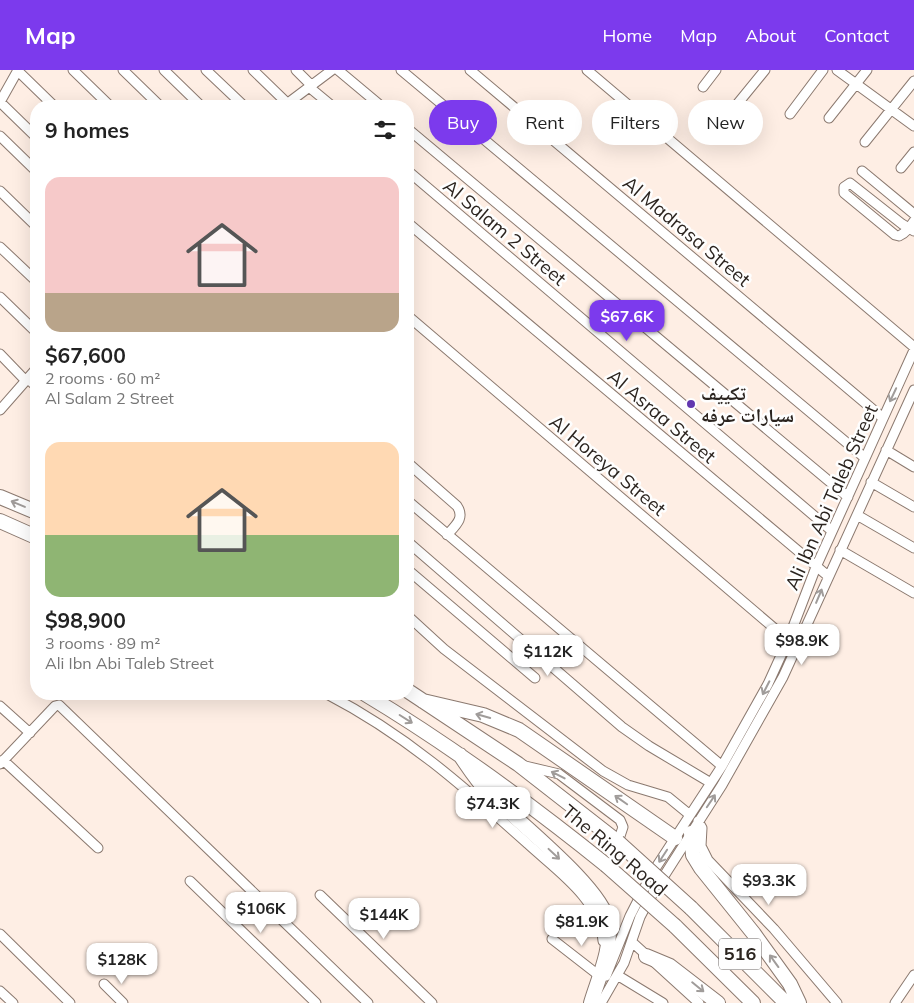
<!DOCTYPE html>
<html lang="en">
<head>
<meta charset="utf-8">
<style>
  body { margin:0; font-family:Mulish,"Noto Naskh Arabic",sans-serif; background:#f2f2f2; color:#222; height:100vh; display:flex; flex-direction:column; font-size:19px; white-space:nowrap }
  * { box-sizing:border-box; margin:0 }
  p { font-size:16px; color:#767676 }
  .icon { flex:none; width:28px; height:28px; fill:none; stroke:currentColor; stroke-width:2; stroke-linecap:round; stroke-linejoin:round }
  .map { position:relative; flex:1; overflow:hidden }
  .panel { position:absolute; left:30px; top:30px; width:384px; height:600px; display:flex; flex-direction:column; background:#fff; border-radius:20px; box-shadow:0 5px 20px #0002 }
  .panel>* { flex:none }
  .top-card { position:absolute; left:429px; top:30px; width:410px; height:45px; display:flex; gap:10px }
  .price { position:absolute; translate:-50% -42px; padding:0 11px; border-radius:10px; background:#fff; color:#222; font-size:16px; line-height:32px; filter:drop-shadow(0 1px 2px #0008) }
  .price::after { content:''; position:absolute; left:50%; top:30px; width:15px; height:11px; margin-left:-8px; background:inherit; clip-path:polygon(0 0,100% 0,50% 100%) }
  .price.current { background:#7c3aed; color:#fff }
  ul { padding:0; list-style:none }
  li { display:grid; align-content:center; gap:10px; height:265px; padding:0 15px }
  li span { display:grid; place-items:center; height:155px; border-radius:15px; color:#555 }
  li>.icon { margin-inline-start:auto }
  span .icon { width:90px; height:90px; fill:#fffc; stroke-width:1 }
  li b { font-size:21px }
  h2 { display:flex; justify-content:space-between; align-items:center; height:60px; padding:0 15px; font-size:21px }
  .pill { padding:0 18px; border-radius:22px; background:#fff; box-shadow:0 5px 20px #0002; font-size:18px; line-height:45px }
  .pill.current { background:#7c3aed; color:#fff }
  header { display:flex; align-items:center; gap:30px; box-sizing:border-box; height:70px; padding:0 25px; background:#7c3aed; color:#fff }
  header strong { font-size:24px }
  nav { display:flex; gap:28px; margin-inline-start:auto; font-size:18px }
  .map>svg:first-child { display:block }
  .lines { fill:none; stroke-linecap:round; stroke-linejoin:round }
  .minor-casing { stroke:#8b796f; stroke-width:11 }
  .highway-casing { stroke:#8b796f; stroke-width:16 }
  .minor { stroke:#fff; stroke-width:9 }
  .highway { stroke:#fff; stroke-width:14 }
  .highway-bridge-casing { stroke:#8b796f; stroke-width:16; stroke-linecap:butt }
  .highway-bridge { stroke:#fff; stroke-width:14 }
  .oneway { stroke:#a09c9a }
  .poi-dot { fill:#6237af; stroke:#fefefe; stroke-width:2 }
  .labels { text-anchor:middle; stroke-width:5; stroke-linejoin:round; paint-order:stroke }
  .shield { fill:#fefefe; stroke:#6a6562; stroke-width:1 }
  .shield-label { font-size:18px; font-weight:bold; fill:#2b241f }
  .street-label { font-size:19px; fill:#2b241f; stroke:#fefefe }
  .poi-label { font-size:19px; font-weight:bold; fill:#2b241f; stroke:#fefefe; text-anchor:start }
</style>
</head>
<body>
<header>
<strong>Map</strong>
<nav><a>Home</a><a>Map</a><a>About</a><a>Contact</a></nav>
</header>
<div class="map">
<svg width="914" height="933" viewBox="0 0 914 933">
  <rect width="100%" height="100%" fill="#feeee4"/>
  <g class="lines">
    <defs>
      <path id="minor" d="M 73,0 L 110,36
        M 123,0 L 160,36
        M 164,0 L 201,36
        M 206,0 L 244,36
        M 253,0 L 287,33
        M 296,0 L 311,15
        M 338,0 L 381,36
        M 401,0 L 865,388
        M 470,0 L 883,348
        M 587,0 L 914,277
        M 837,0 L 914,56
        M 18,1 L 54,36
        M 309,17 L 332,36
        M 703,17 L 716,0
        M 0,32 L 36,67
        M 0,32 L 18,0
        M 284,36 L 332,0
        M 734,38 L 765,0
        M 790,44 L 823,0
        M 829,48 L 867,0
        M 408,59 L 848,427
        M 0,66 L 36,101
        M 865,72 L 914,11
        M 901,98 L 914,82
        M 408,101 L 832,461
        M 862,101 L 914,144
        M 0,121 L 36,156
        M 914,151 C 910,157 906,163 899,166 L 895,165 L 844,123 L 844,117 L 850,113 L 902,154 L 914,161
        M 408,153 L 828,506
        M 0,177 L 36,211
        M 0,227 L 36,262
        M 408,246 L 788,570
        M 0,284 L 26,311
        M 28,309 L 36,316
        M 0,340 L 36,299
        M 886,380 L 914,397
        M 408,393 L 457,436 C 465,448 456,455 447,465
        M 871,412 L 914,437
        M 408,431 L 722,696
        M 857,445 L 914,478
        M 408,472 L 622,657 L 649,676 L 711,713
        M 840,480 L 914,523
        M 408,500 L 535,608
        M 408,546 L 444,579 L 603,701 L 628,715 L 668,727 L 690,745
        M 327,624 C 406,665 463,716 528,774 C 556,800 600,829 603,871
        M 0,636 L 30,663
        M 3,690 L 98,778
        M 0,694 L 55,636 L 59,635 L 368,933
        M 521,695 L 559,704 L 620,750 L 623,757 L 618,772
        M 698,751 L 702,758 L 701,776 L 708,790 L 774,859 L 837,933
        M 190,811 L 316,933
        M 320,825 L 432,933
        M 0,864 L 70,933
        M 552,869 L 597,904
        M 632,872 L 699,933
        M 617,905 L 663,933
        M 606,906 L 630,846 L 651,805 L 722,696 L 768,614 L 788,570 L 816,497 L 914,280
        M 104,914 L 123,933
        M 0,921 L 13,933
        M 601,933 L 624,893 L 640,847 L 650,828 L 722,715 L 783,607 L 914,320
        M 895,933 L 914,905"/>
      <path id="highway" d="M 0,427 L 36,442
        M 0,451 L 36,467
        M 408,621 L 518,694 L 618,772
        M 365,624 C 450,675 529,733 606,795
        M 423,631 L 483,645 L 519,660 L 675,768
        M 460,685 C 469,698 477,711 488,722 C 515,750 602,817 608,852 C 613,877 598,909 591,933
        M 691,763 L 693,785 L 701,798 L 754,864 L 790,914 L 799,933
        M 691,838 L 786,933
        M 675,856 L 753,933
        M 646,886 L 670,896 L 718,933"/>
    </defs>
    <use href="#minor" class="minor-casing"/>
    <use href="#highway" class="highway-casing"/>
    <use href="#minor" class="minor"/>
    <use href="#highway" class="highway"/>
    <defs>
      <path id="highway-bridge" d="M 618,772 L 691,838
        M 606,795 L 675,856"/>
    </defs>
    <use href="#highway-bridge" class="highway-bridge-casing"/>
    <use href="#highway-bridge" class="highway-bridge"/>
  </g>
  <defs><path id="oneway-shaft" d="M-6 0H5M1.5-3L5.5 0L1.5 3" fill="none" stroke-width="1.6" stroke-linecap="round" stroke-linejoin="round" transform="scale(1.25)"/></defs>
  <g class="oneway">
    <use href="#oneway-shaft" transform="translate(893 325) rotate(115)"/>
    <use href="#oneway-shaft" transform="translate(18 434) rotate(-157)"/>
    <use href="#oneway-shaft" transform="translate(819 526) rotate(-67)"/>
    <use href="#oneway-shaft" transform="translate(766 618) rotate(117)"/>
    <use href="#oneway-shaft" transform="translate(483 646) rotate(-164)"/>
    <use href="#oneway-shaft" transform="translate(406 649) rotate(32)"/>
    <use href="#oneway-shaft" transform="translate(558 705) rotate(-153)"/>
    <use href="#oneway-shaft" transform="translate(621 730) rotate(-145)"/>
    <use href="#oneway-shaft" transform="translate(711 731) rotate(-56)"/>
    <use href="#oneway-shaft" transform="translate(554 784) rotate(43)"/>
    <use href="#oneway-shaft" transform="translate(663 786) rotate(123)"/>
    <use href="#oneway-shaft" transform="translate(774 891) rotate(-126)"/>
    <use href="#oneway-shaft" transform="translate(698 917) rotate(39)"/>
  </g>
  <circle class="poi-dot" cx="691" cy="334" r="5"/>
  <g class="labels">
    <rect class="shield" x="719" y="868.5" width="42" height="31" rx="4"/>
    <g class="shield-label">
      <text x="740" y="890">516</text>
    </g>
    <g class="street-label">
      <text transform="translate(687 161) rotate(40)" y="7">Al Madrasa Street</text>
      <text transform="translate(505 162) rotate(40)" y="7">Al Salam 2 Street</text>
      <text transform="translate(662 346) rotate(40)" y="7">Al Asraa Street</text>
      <text transform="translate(608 395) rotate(40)" y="7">Al Horeya Street</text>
      <text transform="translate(831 427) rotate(-66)" y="7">Ali Ibn Abi Taleb Street</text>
      <text transform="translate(615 780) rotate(40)" y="7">The Ring Road</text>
    </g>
    <g class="poi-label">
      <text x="701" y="330">تكييف<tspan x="701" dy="22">سيارات عرفه</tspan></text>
    </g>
  </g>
</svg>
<b class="price current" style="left:627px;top:272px">$67.6K</b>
<b class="price" style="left:802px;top:596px">$98.9K</b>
<b class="price" style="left:548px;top:607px">$112K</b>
<b class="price" style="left:493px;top:759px">$74.3K</b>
<b class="price" style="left:769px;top:836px">$93.3K</b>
<b class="price" style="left:261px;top:864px">$106K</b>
<b class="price" style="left:384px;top:870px">$144K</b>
<b class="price" style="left:582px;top:877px">$81.9K</b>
<b class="price" style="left:122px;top:915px">$128K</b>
<div class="top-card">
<a class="pill current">Buy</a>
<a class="pill">Rent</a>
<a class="pill">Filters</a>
<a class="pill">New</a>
</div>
<section class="panel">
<h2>9 homes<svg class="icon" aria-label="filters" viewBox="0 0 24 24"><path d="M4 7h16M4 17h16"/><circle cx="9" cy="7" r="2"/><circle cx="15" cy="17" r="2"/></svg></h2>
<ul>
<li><span style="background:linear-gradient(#f6c9c9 75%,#b9a48a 0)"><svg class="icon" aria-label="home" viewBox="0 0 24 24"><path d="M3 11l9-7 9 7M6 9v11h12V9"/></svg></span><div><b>$67,600</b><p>2 rooms · 60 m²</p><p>Al Salam 2 Street</p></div></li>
<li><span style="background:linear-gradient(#ffd9b3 60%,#8fb573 0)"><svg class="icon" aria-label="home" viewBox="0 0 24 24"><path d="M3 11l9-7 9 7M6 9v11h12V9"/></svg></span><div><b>$98,900</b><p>3 rooms · 89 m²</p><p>Ali Ibn Abi Taleb Street</p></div></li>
</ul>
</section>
</div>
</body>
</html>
